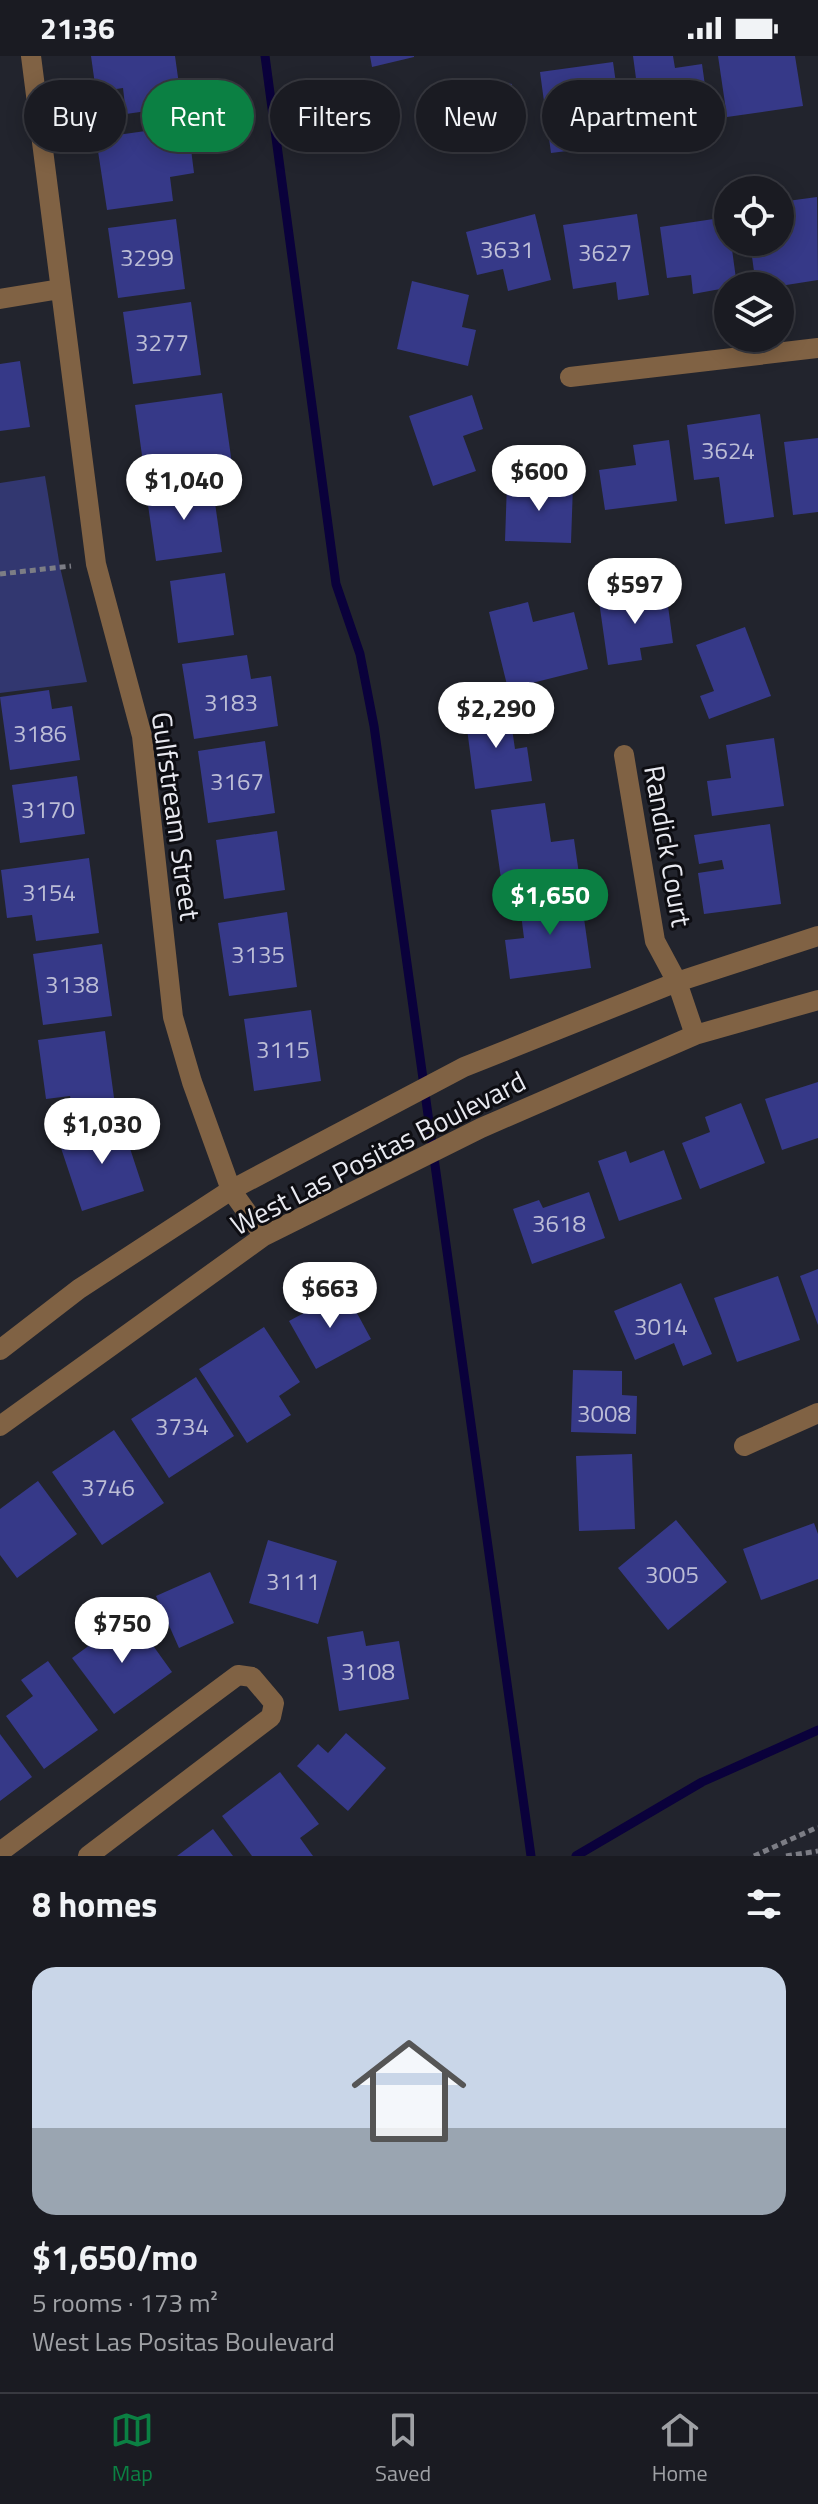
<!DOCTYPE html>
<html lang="en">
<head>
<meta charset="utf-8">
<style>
  body { margin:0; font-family:"Titillium Web",sans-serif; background:#27282f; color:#f1f3f6; height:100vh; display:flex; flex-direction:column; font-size:30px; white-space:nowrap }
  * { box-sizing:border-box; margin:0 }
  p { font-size:26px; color:#9fa1a5 }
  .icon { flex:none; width:44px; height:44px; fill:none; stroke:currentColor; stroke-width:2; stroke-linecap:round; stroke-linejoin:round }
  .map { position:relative; height:1800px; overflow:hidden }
  .sheet { display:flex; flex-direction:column; background:#1a1b22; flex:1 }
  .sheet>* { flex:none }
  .hud { position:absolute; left:24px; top:24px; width:770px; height:72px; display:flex; gap:16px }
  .fabs { position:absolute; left:714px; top:120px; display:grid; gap:16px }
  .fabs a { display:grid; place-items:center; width:80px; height:80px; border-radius:50%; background:#1a1b22; box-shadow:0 4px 20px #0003,0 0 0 2px #383940; font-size:40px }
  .price { position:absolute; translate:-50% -68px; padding:0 18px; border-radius:28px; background:#fff; color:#222; font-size:26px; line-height:52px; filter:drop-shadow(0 2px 4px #0008) }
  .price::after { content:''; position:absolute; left:50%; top:48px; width:24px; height:18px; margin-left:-12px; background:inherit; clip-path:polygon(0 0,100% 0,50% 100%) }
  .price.active { background:#0b8043; color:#fff }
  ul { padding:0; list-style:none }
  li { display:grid; align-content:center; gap:16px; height:424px; padding:0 32px }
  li+li { border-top:2px solid #383940 }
  li span { display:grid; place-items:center; height:248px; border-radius:24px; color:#555 }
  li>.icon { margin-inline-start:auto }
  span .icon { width:144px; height:144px; fill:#fffc; stroke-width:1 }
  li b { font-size:34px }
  h2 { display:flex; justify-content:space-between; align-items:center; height:96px; padding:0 32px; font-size:34px }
  .pill { padding:0 28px; border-radius:36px; background:#1a1b22; box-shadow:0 4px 20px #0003,0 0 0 2px #383940; font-size:28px; line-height:72px }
  .pill.active { background:#0b8043; color:#fff }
  .status { display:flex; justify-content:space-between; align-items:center; height:56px; padding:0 40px; background:#1a1b22; direction:ltr }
  .status svg { height:22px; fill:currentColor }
  .tab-bar { display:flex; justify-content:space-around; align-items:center; height:112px; border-top:2px solid #383940; background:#1a1b22; font-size:22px; color:#9fa1a5 }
  .tab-bar a { display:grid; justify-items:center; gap:4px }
  .tab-bar .active { color:#0b8043 }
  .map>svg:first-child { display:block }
  .green { fill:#323770 }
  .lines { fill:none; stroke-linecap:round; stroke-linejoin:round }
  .stream { stroke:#0a013b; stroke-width:9 }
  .building { fill:#363988 }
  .path { stroke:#7c7d85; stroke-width:5; stroke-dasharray:6 4; stroke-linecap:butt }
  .minor { stroke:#806244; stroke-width:20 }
  .labels { text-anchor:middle; stroke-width:6; stroke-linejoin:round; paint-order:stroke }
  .number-label { font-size:24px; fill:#bcbdd6 }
  .street-label { font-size:28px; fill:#e8e9f0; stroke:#0d0d12 }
</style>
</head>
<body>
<div class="status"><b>21:36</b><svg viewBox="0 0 49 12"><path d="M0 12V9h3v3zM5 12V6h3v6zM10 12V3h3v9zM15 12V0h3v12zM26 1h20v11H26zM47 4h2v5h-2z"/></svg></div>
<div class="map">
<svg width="818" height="1800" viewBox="0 0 818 1800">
  <rect width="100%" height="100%" fill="#22242d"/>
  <path class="green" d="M 45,420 L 60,511 L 87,626 L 0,637 L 0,427 Z"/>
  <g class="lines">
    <path class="stream" d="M 265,0 L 336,528 L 360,598 L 374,670 L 531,1800
      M 576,1800 L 702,1726 L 818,1674"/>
  </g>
  <path class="building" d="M 91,0 L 175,0 L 182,50 L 126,58 L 123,32 L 96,36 Z
    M 370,0 L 414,0 L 414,1 L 372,11 Z
    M 633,0 L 673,0 L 675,12 L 702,8 L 709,58 L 642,67 Z
    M 718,0 L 795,0 L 803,50 L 727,61 Z
    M 613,6 L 621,63 L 596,67 L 599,91 L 551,97 L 540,16 Z
    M 481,23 L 512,28 L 501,94 L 425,83 L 432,38 L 478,45 Z
    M 188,69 L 194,117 L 170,121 L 173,145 L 107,154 L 96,82 Z
    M 817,141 L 818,224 L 780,230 L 756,230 L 750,186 L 780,186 L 780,146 Z
    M 535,158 L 551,224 L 508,235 L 503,213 L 477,219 L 466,176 Z
    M 637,158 L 649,239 L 618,244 L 616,226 L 573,233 L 563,169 Z
    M 727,161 L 728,186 L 731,186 L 737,230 L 693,238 L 691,219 L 667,222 L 660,171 Z
    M 176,163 L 185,233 L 118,242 L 108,172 Z
    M 412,225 L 469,239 L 462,271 L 476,274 L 468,310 L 397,293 Z
    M 191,246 L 201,319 L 133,328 L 123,256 Z
    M 20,305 L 30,371 L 0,375 L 0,308 Z
    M 222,337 L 232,408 L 145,421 L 135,349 Z
    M 472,339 L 483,373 L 463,380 L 476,415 L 433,430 L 409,360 Z
    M 760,358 L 774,461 L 725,468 L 719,421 L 694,424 L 687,369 Z
    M 818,382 L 818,456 L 793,459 L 784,386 Z
    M 669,384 L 677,445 L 605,454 L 599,414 L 636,409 L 633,389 Z
    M 212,426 L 222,496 L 156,505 L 146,435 Z
    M 507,427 L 573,429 L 571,487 L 505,485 Z
    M 225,517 L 234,579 L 178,587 L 170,525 Z
    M 666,535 L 673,587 L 640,592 L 642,604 L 608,609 L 599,545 Z
    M 528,546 L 533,566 L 574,556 L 588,613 L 508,633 L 489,556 Z
    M 745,571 L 771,640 L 709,663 L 700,640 L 714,635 L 696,589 Z
    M 247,599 L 251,623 L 271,620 L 278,670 L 194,683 L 182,608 Z
    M 49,634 L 52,653 L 72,650 L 80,704 L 10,714 L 0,641 Z
    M 509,652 L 515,693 L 527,691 L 532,725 L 475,733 L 465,658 Z
    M 774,682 L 784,750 L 712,760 L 707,725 L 731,722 L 726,689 Z
    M 265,685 L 275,757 L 208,767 L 198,695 Z
    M 77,720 L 85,778 L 20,787 L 12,729 Z
    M 545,747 L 551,786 L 574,783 L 579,818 L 502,829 L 491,754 Z
    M 770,768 L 781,848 L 704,858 L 698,817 L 724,813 L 722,804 L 699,808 L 694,779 Z
    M 277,775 L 285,834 L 224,843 L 216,784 Z
    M 89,802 L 99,877 L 36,885 L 32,859 L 7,862 L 1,814 Z
    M 580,834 L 591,912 L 510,923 L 505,884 L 524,882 L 519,842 Z
    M 287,856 L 297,931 L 229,940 L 218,867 Z
    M 102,888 L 112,960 L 43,969 L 33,898 Z
    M 311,954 L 321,1025 L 254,1035 L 244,963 Z
    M 105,975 L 115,1049 L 73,1055 L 70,1040 L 46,1043 L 38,984 Z
    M 818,1026 L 818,1082 L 782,1094 L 765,1043 Z
    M 741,1047 L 765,1107 L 700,1133 L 682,1087 L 710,1076 L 705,1061 Z
    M 121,1065 L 144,1135 L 82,1155 L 59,1086 Z
    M 664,1094 L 682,1143 L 619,1165 L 598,1105 L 626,1095 L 630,1107 Z
    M 589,1136 L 605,1182 L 532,1208 L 513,1153 L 539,1144 L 543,1152 Z
    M 818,1213 L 818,1269 L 800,1220 Z
    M 778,1220 L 800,1284 L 737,1306 L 714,1242 Z
    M 681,1227 L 712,1298 L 683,1310 L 674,1287 L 635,1304 L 614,1255 Z
    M 345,1235 L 371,1283 L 316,1313 L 289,1265 Z
    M 264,1271 L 300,1326 L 279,1340 L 291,1359 L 247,1387 L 199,1313 Z
    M 573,1314 L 622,1315 L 622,1339 L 637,1340 L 636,1378 L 571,1376 Z
    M 196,1321 L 234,1380 L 169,1422 L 131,1363 Z
    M 114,1374 L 164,1447 L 102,1489 L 52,1416 Z
    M 632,1398 L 635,1473 L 579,1475 L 576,1400 Z
    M 38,1425 L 77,1478 L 17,1522 L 0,1499 L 0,1453 Z
    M 676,1464 L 727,1526 L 668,1574 L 618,1512 Z
    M 814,1467 L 818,1478 L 818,1523 L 761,1544 L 743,1493 Z
    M 268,1484 L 337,1505 L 318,1568 L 249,1547 Z
    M 210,1516 L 234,1567 L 179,1592 L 156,1540 Z
    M 131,1559 L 172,1616 L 114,1658 L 72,1602 Z
    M 363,1575 L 366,1590 L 399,1585 L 409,1643 L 339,1655 L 327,1581 Z
    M 48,1605 L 98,1674 L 44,1713 L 6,1660 L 33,1640 L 21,1624 Z
    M 346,1677 L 386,1712 L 348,1755 L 297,1710 L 318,1688 L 328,1697 Z
    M 0,1678 L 32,1721 L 0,1745 Z
    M 280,1716 L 319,1768 L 300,1782 L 313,1800 L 252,1800 L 222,1760 Z
    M 213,1773 L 233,1800 L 177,1800 Z"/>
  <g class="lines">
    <path class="path" d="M 0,518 L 71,510
      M 754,1800 L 818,1771
      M 786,1800 L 818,1795"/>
    <path class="minor" d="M 31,0 L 96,508 L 142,680 L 173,961 L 192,1026 L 231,1134 L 264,1180
      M 0,243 L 60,233
      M 570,321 L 818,292
      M 624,699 L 655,885 L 677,926 L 695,979
      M 0,1294 L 79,1233 L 231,1134 L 464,1011 L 677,926 L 818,880
      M 0,1370 L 264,1180 L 481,1072 L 695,979 L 818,944
      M 744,1390 L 818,1357
      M 0,1796 L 238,1619 L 252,1621 L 274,1647 L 271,1661 L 88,1800"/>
  </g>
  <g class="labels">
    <g class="number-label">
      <text x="507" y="202">3631</text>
      <text x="605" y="205">3627</text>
      <text x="147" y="210">3299</text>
      <text x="162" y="295">3277</text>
      <text x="728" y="403">3624</text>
      <text x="231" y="655">3183</text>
      <text x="40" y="686">3186</text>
      <text x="237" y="734">3167</text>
      <text x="48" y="762">3170</text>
      <text x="49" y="845">3154</text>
      <text x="258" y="907">3135</text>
      <text x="72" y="937">3138</text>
      <text x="283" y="1002">3115</text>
      <text x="559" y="1176">3618</text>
      <text x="661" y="1279">3014</text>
      <text x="604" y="1366">3008</text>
      <text x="182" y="1379">3734</text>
      <text x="108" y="1440">3746</text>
      <text x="672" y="1527">3005</text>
      <text x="293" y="1534">3111</text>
      <text x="368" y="1624">3108</text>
    </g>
    <g class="street-label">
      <text transform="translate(176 760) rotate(82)" y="10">Gulfstream Street</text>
      <text transform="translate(668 790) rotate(80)" y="10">Randick Court</text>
      <text transform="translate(378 1097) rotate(-27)" y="10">West Las Positas Boulevard</text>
    </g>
  </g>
</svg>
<div class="fabs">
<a><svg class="icon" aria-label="locate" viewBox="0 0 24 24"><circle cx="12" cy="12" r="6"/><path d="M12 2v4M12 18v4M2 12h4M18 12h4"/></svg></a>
<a><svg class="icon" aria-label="layers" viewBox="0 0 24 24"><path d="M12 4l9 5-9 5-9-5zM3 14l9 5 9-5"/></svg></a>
</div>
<b class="price" style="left:539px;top:457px">$600</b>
<b class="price" style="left:184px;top:466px">$1,040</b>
<b class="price" style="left:635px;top:570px">$597</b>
<b class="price" style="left:496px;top:694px">$2,290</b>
<b class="price active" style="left:550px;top:881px">$1,650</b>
<b class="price" style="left:102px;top:1110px">$1,030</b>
<b class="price" style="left:330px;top:1274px">$663</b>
<b class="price" style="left:122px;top:1609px">$750</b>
<div class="hud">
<a class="pill">Buy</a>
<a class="pill active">Rent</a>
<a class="pill">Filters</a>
<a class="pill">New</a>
<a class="pill">Apartment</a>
</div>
</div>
<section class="sheet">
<h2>8 homes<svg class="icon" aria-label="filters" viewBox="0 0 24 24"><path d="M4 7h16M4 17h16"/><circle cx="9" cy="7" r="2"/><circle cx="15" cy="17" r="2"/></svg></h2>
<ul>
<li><span style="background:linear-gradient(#c9d6e8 65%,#9aa5b1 0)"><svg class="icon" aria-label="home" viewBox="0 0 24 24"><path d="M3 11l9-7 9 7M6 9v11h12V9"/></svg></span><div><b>$1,650/mo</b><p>5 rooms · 173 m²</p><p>West Las Positas Boulevard</p></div></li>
</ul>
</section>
<nav class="tab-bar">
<a class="active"><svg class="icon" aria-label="map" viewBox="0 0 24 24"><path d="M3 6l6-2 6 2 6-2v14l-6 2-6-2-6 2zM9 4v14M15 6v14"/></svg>Map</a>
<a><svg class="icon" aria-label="saved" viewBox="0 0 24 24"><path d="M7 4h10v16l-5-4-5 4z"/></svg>Saved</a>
<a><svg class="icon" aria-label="home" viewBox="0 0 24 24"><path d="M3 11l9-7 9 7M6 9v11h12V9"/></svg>Home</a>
</nav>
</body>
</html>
